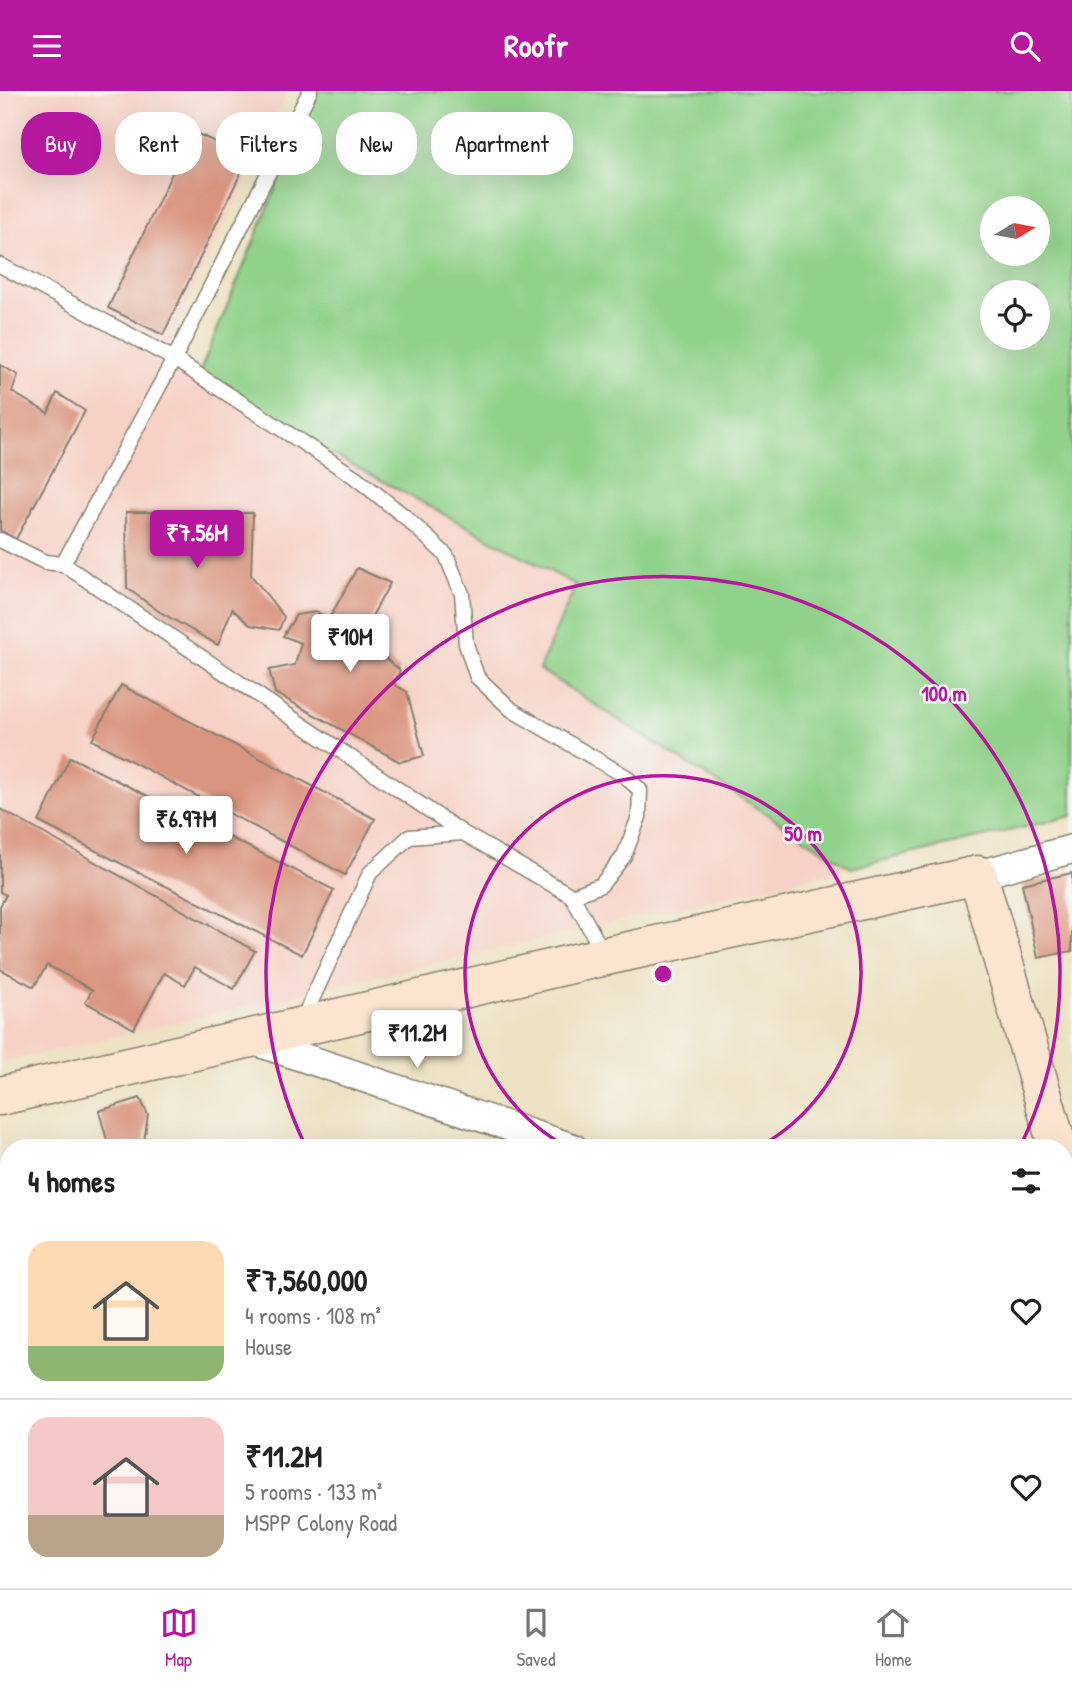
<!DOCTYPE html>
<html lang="en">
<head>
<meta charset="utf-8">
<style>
  body { margin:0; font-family:"Patrick Hand",sans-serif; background:#f2f2f2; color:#222; height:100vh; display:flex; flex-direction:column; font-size:26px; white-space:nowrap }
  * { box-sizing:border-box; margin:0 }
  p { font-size:23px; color:#767676 }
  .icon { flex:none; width:38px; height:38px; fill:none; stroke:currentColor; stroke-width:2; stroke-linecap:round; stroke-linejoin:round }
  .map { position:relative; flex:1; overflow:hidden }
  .details { position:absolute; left:0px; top:1048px; width:1073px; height:450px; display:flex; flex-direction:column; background:#fff; border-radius:28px 28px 0 0; box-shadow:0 7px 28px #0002 }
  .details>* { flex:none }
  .top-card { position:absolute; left:21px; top:21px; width:700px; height:63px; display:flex; gap:14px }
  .needle { width:46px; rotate:80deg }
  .buttons { position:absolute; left:980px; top:105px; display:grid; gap:14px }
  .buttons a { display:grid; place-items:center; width:70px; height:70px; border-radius:50%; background:#fff; box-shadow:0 7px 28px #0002; font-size:35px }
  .price { position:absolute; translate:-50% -60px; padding:0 16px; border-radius:7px; background:#fff; color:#222; font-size:23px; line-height:46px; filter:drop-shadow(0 2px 4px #0008) }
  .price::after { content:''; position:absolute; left:50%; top:42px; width:21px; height:16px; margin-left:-10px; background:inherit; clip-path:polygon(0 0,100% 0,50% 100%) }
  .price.active { background:#b5179e; color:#fff }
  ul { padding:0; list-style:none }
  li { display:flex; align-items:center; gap:21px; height:175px; padding:0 28px }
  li+li { border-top:2px solid #e0e0e0 }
  li span { display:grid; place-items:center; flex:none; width:196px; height:140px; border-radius:21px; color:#555 }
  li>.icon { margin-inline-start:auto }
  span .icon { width:84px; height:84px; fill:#fffc; stroke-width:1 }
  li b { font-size:30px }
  h2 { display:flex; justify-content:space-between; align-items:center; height:84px; padding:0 28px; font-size:30px }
  .tag { padding:0 24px; border-radius:28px; background:#fff; box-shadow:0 7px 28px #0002; font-size:24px; line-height:63px }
  .tag.active { background:#b5179e; color:#fff }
  header { display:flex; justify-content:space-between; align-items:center; height:91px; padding:0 28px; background:#b5179e; color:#fff; font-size:32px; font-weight:800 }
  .tabs { display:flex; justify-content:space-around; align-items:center; height:98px; border-top:2px solid #e0e0e0; background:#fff; font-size:19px; color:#767676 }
  .tabs a { display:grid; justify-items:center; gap:4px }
  .tabs .active { color:#b5179e }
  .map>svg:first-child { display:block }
  .built { fill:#f7d1c6 }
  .green { fill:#91d28a; stroke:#567753; stroke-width:2; fill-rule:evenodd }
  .building { fill:#da9580 }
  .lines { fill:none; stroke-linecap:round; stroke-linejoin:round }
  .lane-casing { stroke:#857f70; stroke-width:17 }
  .street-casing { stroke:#857f70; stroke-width:31 }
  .secondary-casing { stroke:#857f70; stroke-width:41 }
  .lane { stroke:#fff; stroke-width:14 }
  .street { stroke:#fff; stroke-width:28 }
  .secondary { stroke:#fce5d0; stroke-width:38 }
  .ring { fill:none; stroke:#b5179e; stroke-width:3.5 }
  .centre { fill:#b5179e; stroke:#f6f6f2; stroke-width:3.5 }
  .ring-label { font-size:21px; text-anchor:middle; font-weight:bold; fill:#b5179e; stroke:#f6f6f2; stroke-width:5; stroke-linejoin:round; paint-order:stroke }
</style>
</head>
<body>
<header><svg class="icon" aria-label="menu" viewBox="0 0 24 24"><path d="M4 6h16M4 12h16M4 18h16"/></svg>Roofr<svg class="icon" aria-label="search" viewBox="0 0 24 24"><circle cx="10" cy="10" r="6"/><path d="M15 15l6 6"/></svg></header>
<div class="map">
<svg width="1072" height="1497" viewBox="0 0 1072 1497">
  <rect width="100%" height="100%" fill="#f6f6f2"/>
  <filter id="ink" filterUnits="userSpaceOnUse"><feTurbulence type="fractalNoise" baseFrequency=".0143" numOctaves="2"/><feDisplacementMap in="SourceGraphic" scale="14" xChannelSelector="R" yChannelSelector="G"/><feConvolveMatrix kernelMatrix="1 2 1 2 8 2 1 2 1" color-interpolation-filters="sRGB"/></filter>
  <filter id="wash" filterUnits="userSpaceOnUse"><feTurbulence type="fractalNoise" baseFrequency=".00686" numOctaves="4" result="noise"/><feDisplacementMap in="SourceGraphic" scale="28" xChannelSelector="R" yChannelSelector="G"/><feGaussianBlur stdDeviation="1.57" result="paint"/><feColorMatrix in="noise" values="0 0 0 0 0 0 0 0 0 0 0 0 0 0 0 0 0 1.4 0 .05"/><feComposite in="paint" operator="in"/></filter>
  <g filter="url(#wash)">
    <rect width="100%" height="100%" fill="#eee2c5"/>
    <path class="built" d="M 0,0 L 288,0 L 160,270 L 576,495 L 539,578 L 851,777 L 0,972 Z"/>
    <path class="green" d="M 316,0 L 1072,0 L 1072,725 L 851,777 L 539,578 L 576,494 L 196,290 ZM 992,117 L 1038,117 L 1038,163 L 992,163 ZM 992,201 L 1038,201 L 1038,247 L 992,247 Z"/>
    <g id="blocks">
      <path class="building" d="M 192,40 L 248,67 L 163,244 L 108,217 Z
        M 0,274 L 18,284 L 12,301 L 48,322 L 57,302 L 85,320 L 16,448 L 0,439 Z
        M 126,421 L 253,422 L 251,484 L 284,526 L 279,539 L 250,534 L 232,518 L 218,554 L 160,521 L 127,497 Z
        M 357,477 L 390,492 L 364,540 L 377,549 L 372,557 L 400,579 L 394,593 L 407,601 L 424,665 L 400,671 L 275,602 L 269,579 L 295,574 L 301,552 L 283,545 L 296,524 L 317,521 L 329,528 Z
        M 121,594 L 375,728 L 345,784 L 92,649 Z
        M 70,666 L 334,799 L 302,864 L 39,731 Z
        M 0,718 L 255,860 L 234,898 L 195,876 L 185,894 L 164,882 L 134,938 L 85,911 L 92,899 L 47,874 L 34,896 L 0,878 L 0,815 L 6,804 L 0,801 Z
        M 1072,782 L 1072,860 L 1038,867 L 1022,793 Z
        M 140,1007 L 148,1024 L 143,1057 L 109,1057 L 99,1020 Z"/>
    </g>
  </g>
  <g filter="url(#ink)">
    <use href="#blocks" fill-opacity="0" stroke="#857f70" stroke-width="2"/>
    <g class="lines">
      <defs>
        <path id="lane" d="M 0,174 L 174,268 L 355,386 L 404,425 L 446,464 L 462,503 L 466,553 L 477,586 L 512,619 L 625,685 L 640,699 L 639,726 L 624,765 L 601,794 L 572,805
          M 0,449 L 45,471 L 63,473 L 174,268 L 310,0
          M 63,473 L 463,742
          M 302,930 L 370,782 L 409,746 L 463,742 L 572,805 L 604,863"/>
        <path id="street" d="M 978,784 L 1072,758
          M 248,948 L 573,1057
          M 0,1183 L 9,1181
          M 1064,1214 L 1072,1214
          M 0,1344 L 7,1396 L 7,1430
          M 139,1497 L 152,1494 L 173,1497
          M 444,1497 L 447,1489
          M 770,1497 L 772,1489
          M 986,1497 L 987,1489"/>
        <path id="secondary" d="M 0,1005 L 606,865 L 978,784 L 1058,1057
          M 1064,1079 L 1072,1108"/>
      </defs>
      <use href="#lane" class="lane-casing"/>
      <use href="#street" class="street-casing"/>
      <use href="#secondary" class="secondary-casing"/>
      <use href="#lane" class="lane"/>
      <use href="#street" class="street"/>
      <use href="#secondary" class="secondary"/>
    </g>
  </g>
  <g class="ring">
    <path d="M567 1056A198 198 0 1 1 759 1056"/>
    <path d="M305 1054A397 397 0 1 1 1021 1054"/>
  </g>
  <circle cx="663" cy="883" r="10" class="centre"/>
  <g class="ring-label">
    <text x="944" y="610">100 m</text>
    <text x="803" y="750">50 m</text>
  </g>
</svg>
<div class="buttons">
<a><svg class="needle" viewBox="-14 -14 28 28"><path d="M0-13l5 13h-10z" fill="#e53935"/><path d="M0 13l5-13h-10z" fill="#767676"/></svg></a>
<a><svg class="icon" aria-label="locate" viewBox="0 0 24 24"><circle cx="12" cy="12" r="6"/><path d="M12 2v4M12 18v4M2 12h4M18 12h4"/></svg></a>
</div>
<b class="price active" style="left:197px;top:479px">₹7.56M</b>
<b class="price" style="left:350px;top:583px">₹10M</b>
<b class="price" style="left:186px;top:765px">₹6.97M</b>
<b class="price" style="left:417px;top:979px">₹11.2M</b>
<div class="top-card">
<a class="tag active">Buy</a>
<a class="tag">Rent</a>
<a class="tag">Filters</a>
<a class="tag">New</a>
<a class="tag">Apartment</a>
</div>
<section class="details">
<h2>4 homes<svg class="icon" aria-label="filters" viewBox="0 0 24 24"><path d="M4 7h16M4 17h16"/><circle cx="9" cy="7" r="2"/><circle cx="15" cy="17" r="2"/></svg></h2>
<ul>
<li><span style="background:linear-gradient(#ffd9b3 75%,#8fb573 0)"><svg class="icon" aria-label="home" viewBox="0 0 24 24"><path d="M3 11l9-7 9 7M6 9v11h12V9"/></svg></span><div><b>₹7,560,000</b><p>4 rooms · 108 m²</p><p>House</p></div><svg class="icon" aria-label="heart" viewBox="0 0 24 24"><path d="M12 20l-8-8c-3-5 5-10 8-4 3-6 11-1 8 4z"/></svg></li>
<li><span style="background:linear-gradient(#f6c9c9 70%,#b9a48a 0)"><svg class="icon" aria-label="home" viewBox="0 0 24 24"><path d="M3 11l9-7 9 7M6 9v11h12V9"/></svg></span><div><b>₹11.2M</b><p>5 rooms · 133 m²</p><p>MSPP Colony Road</p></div><svg class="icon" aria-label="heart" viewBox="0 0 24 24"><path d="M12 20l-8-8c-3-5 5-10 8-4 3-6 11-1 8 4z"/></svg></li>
</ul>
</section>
</div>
<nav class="tabs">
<a class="active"><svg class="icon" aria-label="map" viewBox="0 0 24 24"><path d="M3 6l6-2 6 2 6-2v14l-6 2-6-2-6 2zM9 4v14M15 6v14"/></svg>Map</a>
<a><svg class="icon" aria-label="saved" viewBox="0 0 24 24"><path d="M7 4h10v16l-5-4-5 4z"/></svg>Saved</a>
<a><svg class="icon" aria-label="home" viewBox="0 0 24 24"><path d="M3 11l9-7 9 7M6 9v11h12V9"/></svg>Home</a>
</nav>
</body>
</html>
